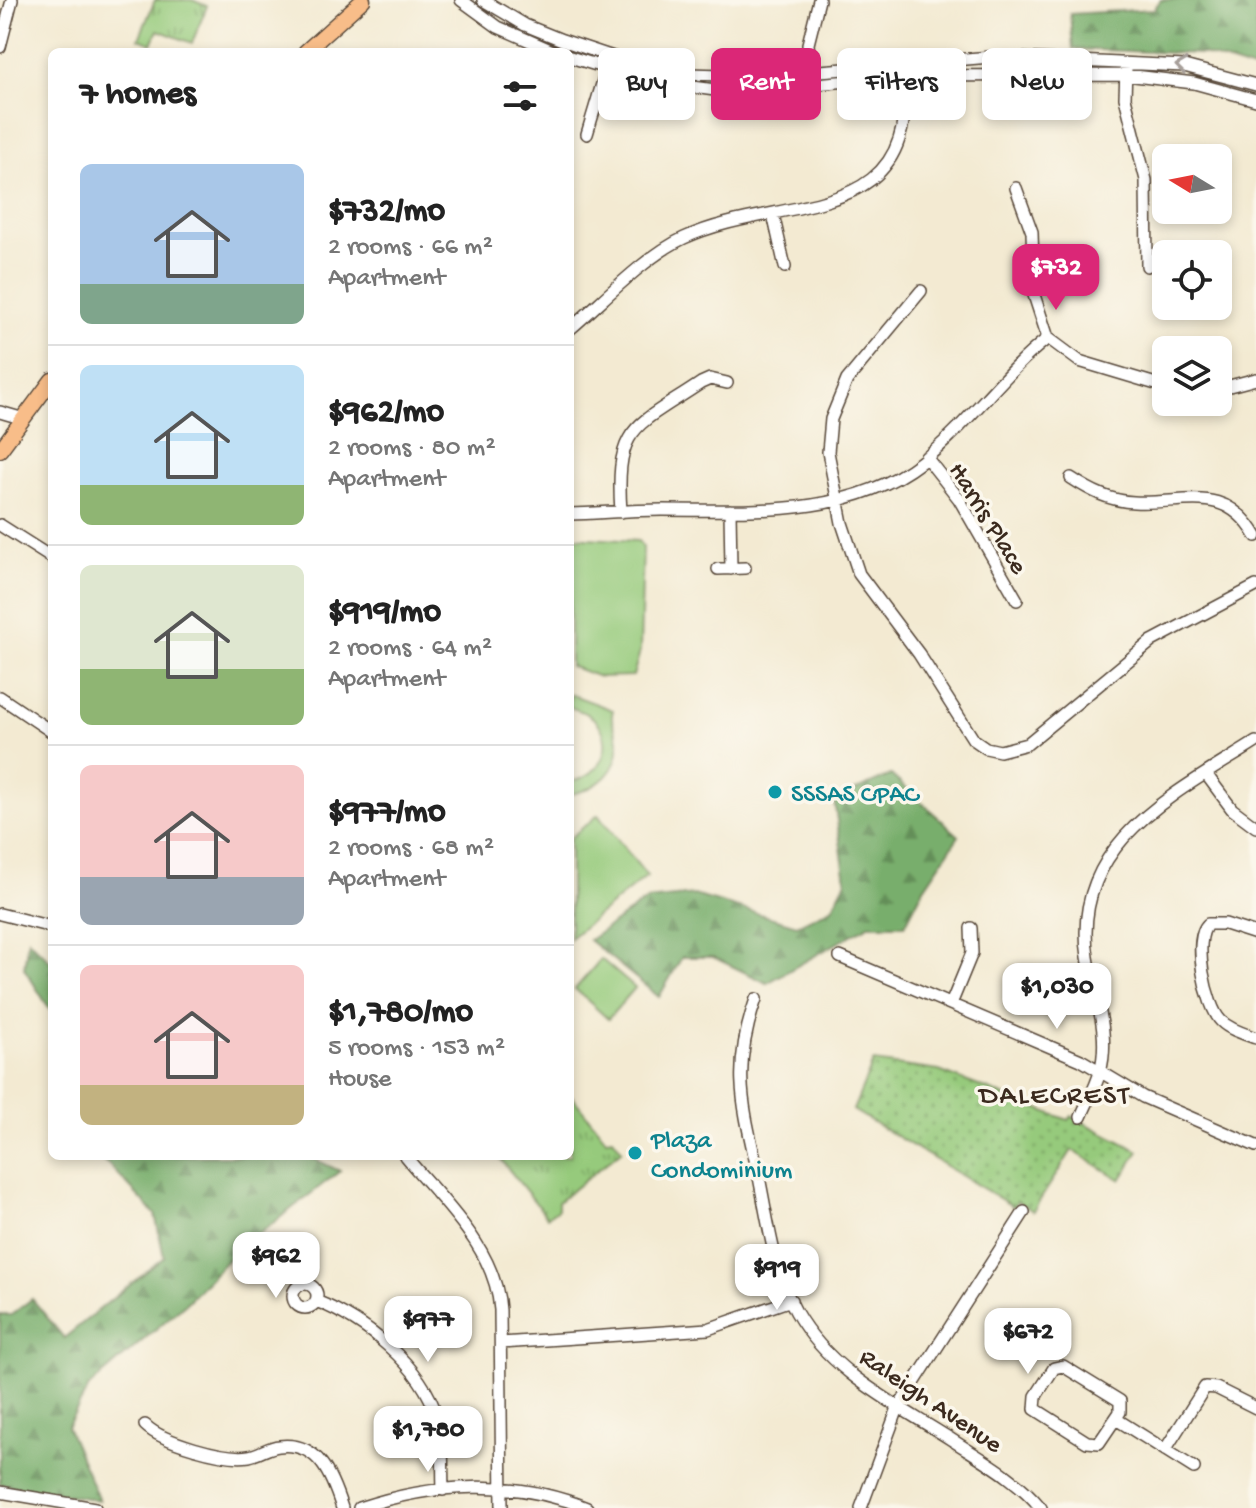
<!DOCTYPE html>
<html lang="en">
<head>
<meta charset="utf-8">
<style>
  body { margin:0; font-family:"Gochi Hand",sans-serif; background:#f2f2f2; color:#222; height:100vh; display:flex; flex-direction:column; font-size:30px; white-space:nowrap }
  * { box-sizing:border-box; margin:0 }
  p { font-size:26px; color:#767676 }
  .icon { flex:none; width:44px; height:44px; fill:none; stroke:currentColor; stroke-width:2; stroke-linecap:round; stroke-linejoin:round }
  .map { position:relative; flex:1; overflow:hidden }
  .drawer { position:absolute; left:48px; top:48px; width:526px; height:1112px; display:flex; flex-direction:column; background:#fff; border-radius:12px; box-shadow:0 4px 12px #0003 }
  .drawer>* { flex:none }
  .top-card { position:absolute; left:598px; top:48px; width:538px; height:72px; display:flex; gap:16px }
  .needle { width:52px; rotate:280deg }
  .fabs { position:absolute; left:1152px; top:144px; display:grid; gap:16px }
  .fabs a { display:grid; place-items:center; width:80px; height:80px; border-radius:12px; background:#fff; box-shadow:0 4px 12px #0003; font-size:40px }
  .price { position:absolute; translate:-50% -68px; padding:0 18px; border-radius:16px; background:#fff; color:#222; font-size:26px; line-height:52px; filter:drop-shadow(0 2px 4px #0008) }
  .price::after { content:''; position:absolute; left:50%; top:48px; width:24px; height:18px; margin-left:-12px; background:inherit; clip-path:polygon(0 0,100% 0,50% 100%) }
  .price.on { background:#db2777; color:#fff }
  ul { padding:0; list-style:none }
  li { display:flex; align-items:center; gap:24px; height:200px; padding:0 32px }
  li+li { border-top:2px solid #e0e0e0 }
  li span { display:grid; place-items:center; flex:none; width:224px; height:160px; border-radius:12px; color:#555 }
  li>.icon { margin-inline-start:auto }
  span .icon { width:96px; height:96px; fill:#fffc; stroke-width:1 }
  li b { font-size:34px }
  h2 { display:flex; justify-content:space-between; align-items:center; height:96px; padding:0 32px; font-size:34px }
  .tag { padding:0 28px; border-radius:12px; background:#fff; box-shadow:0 4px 12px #0003; font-size:28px; line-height:72px }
  .tag.on { background:#db2777; color:#fff }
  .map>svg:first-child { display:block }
  .grass { fill:url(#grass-dots); stroke:#687a4d; stroke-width:2 }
  .forest { fill:url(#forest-firs); stroke:#5a6c45; stroke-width:2 }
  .park { fill:url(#park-tufts); stroke:#687a4d; stroke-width:2 }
  .pitch { fill:#96ca7c; stroke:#687a4d; stroke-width:2 }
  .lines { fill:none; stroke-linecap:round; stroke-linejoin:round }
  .minor-casing { stroke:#574739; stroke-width:14 }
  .major-casing { stroke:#574739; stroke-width:17 }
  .minor { stroke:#fff; stroke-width:11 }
  .major { stroke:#f8bd89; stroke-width:14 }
  .oneway { stroke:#a79f9a }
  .culture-dot { fill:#0f9aa8; stroke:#fbf7ec; stroke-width:3 }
  .labels { text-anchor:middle; stroke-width:7; stroke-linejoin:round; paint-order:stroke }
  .street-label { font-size:26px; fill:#3b2a1e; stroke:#fbf7ec }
  .culture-label { font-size:26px; fill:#0d838f; stroke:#fbf7ec; text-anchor:start }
  .neighbourhood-label { font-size:28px; letter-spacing:2px; fill:#3b2a1e; stroke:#fbf7ec }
</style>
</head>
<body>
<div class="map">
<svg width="1256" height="1508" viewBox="0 0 1256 1508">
  <defs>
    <pattern id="grass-dots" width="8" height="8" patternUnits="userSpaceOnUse" patternTransform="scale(2)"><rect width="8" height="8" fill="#96ca7c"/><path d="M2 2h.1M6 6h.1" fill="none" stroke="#7ca465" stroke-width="1.8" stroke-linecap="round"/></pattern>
    <pattern id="forest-firs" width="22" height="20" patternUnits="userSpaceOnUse" patternTransform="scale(2)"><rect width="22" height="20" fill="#78ae6c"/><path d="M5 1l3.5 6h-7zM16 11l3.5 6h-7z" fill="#648e58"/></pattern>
    <pattern id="park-tufts" width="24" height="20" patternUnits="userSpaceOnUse" patternTransform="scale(2)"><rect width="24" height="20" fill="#96ca7c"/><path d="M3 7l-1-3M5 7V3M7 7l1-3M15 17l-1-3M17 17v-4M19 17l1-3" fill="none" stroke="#7ca465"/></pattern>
  </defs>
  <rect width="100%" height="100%" fill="#fbf7ec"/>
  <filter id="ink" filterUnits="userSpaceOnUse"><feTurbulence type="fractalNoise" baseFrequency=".0125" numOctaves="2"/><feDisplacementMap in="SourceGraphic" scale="16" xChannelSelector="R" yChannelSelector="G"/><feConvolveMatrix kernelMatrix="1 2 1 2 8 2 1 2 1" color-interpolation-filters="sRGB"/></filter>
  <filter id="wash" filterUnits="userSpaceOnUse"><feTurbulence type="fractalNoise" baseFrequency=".006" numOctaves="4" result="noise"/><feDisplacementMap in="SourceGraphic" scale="32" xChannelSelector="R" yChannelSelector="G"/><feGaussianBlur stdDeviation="1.8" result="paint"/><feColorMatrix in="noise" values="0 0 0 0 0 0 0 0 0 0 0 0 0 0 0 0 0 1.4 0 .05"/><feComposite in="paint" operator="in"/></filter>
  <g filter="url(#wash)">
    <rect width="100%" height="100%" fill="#f3ead2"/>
    <path class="grass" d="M 873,1062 L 939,1071 L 1068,1120 L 1071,1116 L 1139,1151 L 1121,1180 L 1072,1150 L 1033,1211 L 1017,1201 L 1014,1207 L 853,1110 Z"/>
    <path class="forest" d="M 1161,0 L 1256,0 L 1256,71 L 1203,54 L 1073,49 L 1070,14 L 1154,9 Z
      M 891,775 L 959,836 L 924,888 L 905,925 L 869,925 L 767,983 L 713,957 L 682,957 L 659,997 L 589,940 L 647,900 L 694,895 L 797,925 L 832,908 L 846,881 L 834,800 Z
      M 28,939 L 52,963 L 52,1013 L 24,968 Z
      M 94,1156 L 308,1156 L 340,1171 L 232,1255 L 187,1302 L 89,1387 L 67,1427 L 99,1500 L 0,1484 L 0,1315 L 11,1315 L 32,1299 L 64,1338 L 164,1257 L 155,1214 L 108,1164 Z"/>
    <path class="park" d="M 155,0 L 192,0 L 207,6 L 192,43 L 158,30 L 152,44 L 139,39 Z
      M 570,1094 L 606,1139 L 613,1138 L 622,1150 L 558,1202 L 558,1209 L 547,1217 L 498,1156 L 570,1156 Z"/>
    <path class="pitch" d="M 570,537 L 638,541 L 643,547 L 640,651 L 633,676 L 599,677 L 570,666 Z
      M 570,694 L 613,710 C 609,722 617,729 618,741 C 621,771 598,788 572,794 L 570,781 C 598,779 616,747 598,723 C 591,714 580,711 570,707 Z
      M 598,815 L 647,876 L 570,938 L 570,838 Z
      M 601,959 L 635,988 L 608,1019 L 575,989 Z"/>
  </g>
  <g filter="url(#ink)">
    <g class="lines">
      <defs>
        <path id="minor" d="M 461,0 L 498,27 L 555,52
          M 483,0 L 525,25 L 562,40 L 622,60 L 688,74 L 759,76 L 991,57 L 1184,66 L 1256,85
          M 0,47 L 12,0
          M 570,57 L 649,81 L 715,90 L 750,90 L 903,76 L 1126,75 L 1194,83 L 1256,100
          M 1126,68 L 1125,98 L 1146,180 L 1147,266
          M 811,74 L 808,44 L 819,0
          M 587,134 L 608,64
          M 1016,188 L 1032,232 L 1034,295 L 1048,338 L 1079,361 L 1166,387
          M 773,214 L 785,267
          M 921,291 L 847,380 L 831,419 L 828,452 L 842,523 L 859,574 L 919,654 L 973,739 L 986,748 L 1000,751 L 1027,744 L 1152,641 L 1256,586
          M 570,329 C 603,301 645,256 684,238 C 782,193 922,230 903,71
          M 1218,389 L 1256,379
          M 0,412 L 24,419
          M 926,457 L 959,499 L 1017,600
          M 1071,478 C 1091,491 1110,501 1134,502 C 1183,505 1225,482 1256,536
          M 730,510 L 731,569
          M 621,512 C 615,425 634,428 701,383 L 710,379 L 727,383
          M 570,514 C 601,513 631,510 662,510 C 747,510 849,518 921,462 C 968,425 1001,375 1048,338
          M 0,525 L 52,558
          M 718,569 L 745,568
          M 0,697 L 52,732
          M 1206,774 L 1232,809 L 1256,827
          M 0,914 L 52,927
          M 1256,934 L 1225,924 L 1208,924 C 1192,939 1206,1006 1221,1021 C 1230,1030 1245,1034 1256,1038
          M 840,957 L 1081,1060 L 1143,1097 L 1256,1146
          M 756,999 C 731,1070 743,1105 759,1177 C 768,1221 774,1272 796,1312 C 830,1372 894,1403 949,1438 C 981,1459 1017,1478 1041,1508
          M 951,1004 L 972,953 L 971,928
          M 1081,1117 C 1087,1102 1096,1087 1100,1072 C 1111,1033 1094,995 1088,957 C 1070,843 1176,793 1256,742
          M 405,1156 C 442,1201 496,1248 500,1310 L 502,1508
          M293 1296a12 12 0 1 1 24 0a12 12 0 1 1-24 0Z
          M 316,1301 C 364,1320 422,1365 437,1417 C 444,1440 442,1466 443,1490
          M 501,1343 L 708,1329 L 791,1300
          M 1063,1366 L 1120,1401 L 1120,1412 L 1099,1443 L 1087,1442 L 1035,1409 L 1036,1396 L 1054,1368 Z
          M 1116,1419 L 1194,1468
          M 145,1425 C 162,1442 225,1460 249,1456 C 260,1454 268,1447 279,1446 C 319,1441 332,1477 342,1508
          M 1165,1450 L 1205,1387 L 1216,1388 L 1256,1408
          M 0,1492 L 95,1508
          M 359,1508 C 433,1483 513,1478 587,1508
          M 861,1508 L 898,1408 L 1024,1212"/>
        <path id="major" d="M 305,52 L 363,0
          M 0,450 L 52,380"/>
      </defs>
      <use href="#minor" class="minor-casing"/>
      <use href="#major" class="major-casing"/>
      <use href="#minor" class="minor"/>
      <use href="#major" class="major"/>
    </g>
    <defs><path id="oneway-chevron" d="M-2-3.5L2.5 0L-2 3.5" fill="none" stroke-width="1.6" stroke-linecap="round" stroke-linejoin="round" transform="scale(2)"/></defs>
    <use class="oneway" href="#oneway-chevron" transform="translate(1181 66) rotate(-173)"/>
  </g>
  <g class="culture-dot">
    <circle cx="775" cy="792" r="8"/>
    <circle cx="635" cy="1153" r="8"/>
  </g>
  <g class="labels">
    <g class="street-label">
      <text transform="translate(990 517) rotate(58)" y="9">Harris Place</text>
      <text transform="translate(932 1399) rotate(34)" y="9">Raleigh Avenue</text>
    </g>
    <g class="culture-label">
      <text x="791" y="801">SSSAS CPAC</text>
      <text x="651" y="1147">Plaza<tspan x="651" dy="30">Condominium</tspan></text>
    </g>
    <g class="neighbourhood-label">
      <text x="1055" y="1103">DALECREST</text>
    </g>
  </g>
</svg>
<div class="fabs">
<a><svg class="needle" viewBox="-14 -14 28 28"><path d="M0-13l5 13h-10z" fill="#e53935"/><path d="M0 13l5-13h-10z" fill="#767676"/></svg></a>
<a><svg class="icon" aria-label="locate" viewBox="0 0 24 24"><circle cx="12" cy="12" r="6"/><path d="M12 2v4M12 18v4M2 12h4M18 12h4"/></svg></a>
<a><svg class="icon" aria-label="layers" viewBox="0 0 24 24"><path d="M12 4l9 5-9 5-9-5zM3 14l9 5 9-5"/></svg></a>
</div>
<b class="price on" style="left:1056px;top:312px">$732</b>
<b class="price" style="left:1057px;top:1031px">$1,030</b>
<b class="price" style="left:276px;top:1300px">$962</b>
<b class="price" style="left:777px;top:1312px">$919</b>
<b class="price" style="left:428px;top:1364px">$977</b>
<b class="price" style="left:1028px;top:1376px">$672</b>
<b class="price" style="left:428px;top:1474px">$1,780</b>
<div class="top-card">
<a class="tag">Buy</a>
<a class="tag on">Rent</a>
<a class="tag">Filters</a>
<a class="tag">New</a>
</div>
<section class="drawer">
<h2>7 homes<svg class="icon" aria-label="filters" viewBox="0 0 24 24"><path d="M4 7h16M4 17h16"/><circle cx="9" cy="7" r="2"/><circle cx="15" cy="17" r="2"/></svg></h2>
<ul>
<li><span style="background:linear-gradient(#a9c7e8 75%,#7fa58c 0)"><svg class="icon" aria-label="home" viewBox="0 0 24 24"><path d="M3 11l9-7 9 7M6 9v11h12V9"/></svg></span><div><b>$732/mo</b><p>2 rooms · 66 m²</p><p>Apartment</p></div></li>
<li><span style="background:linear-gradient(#bfe0f5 75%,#8fb573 0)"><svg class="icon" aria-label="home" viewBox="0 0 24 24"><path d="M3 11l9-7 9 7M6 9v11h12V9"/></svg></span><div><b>$962/mo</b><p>2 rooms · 80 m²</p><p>Apartment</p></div></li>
<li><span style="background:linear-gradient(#dfe7d0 65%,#8fb573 0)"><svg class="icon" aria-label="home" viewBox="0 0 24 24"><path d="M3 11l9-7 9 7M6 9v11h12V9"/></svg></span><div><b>$919/mo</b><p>2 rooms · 64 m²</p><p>Apartment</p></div></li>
<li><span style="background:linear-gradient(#f6c9c9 70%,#9aa5b1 0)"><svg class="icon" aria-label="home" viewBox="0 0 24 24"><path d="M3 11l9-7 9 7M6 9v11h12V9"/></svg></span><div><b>$977/mo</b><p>2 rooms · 68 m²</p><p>Apartment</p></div></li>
<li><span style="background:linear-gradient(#f6c9c9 75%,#c2b280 0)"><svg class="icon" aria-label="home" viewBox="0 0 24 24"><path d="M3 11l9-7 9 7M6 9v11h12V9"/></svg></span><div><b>$1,780/mo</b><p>5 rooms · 153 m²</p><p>House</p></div></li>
</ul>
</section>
</div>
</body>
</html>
